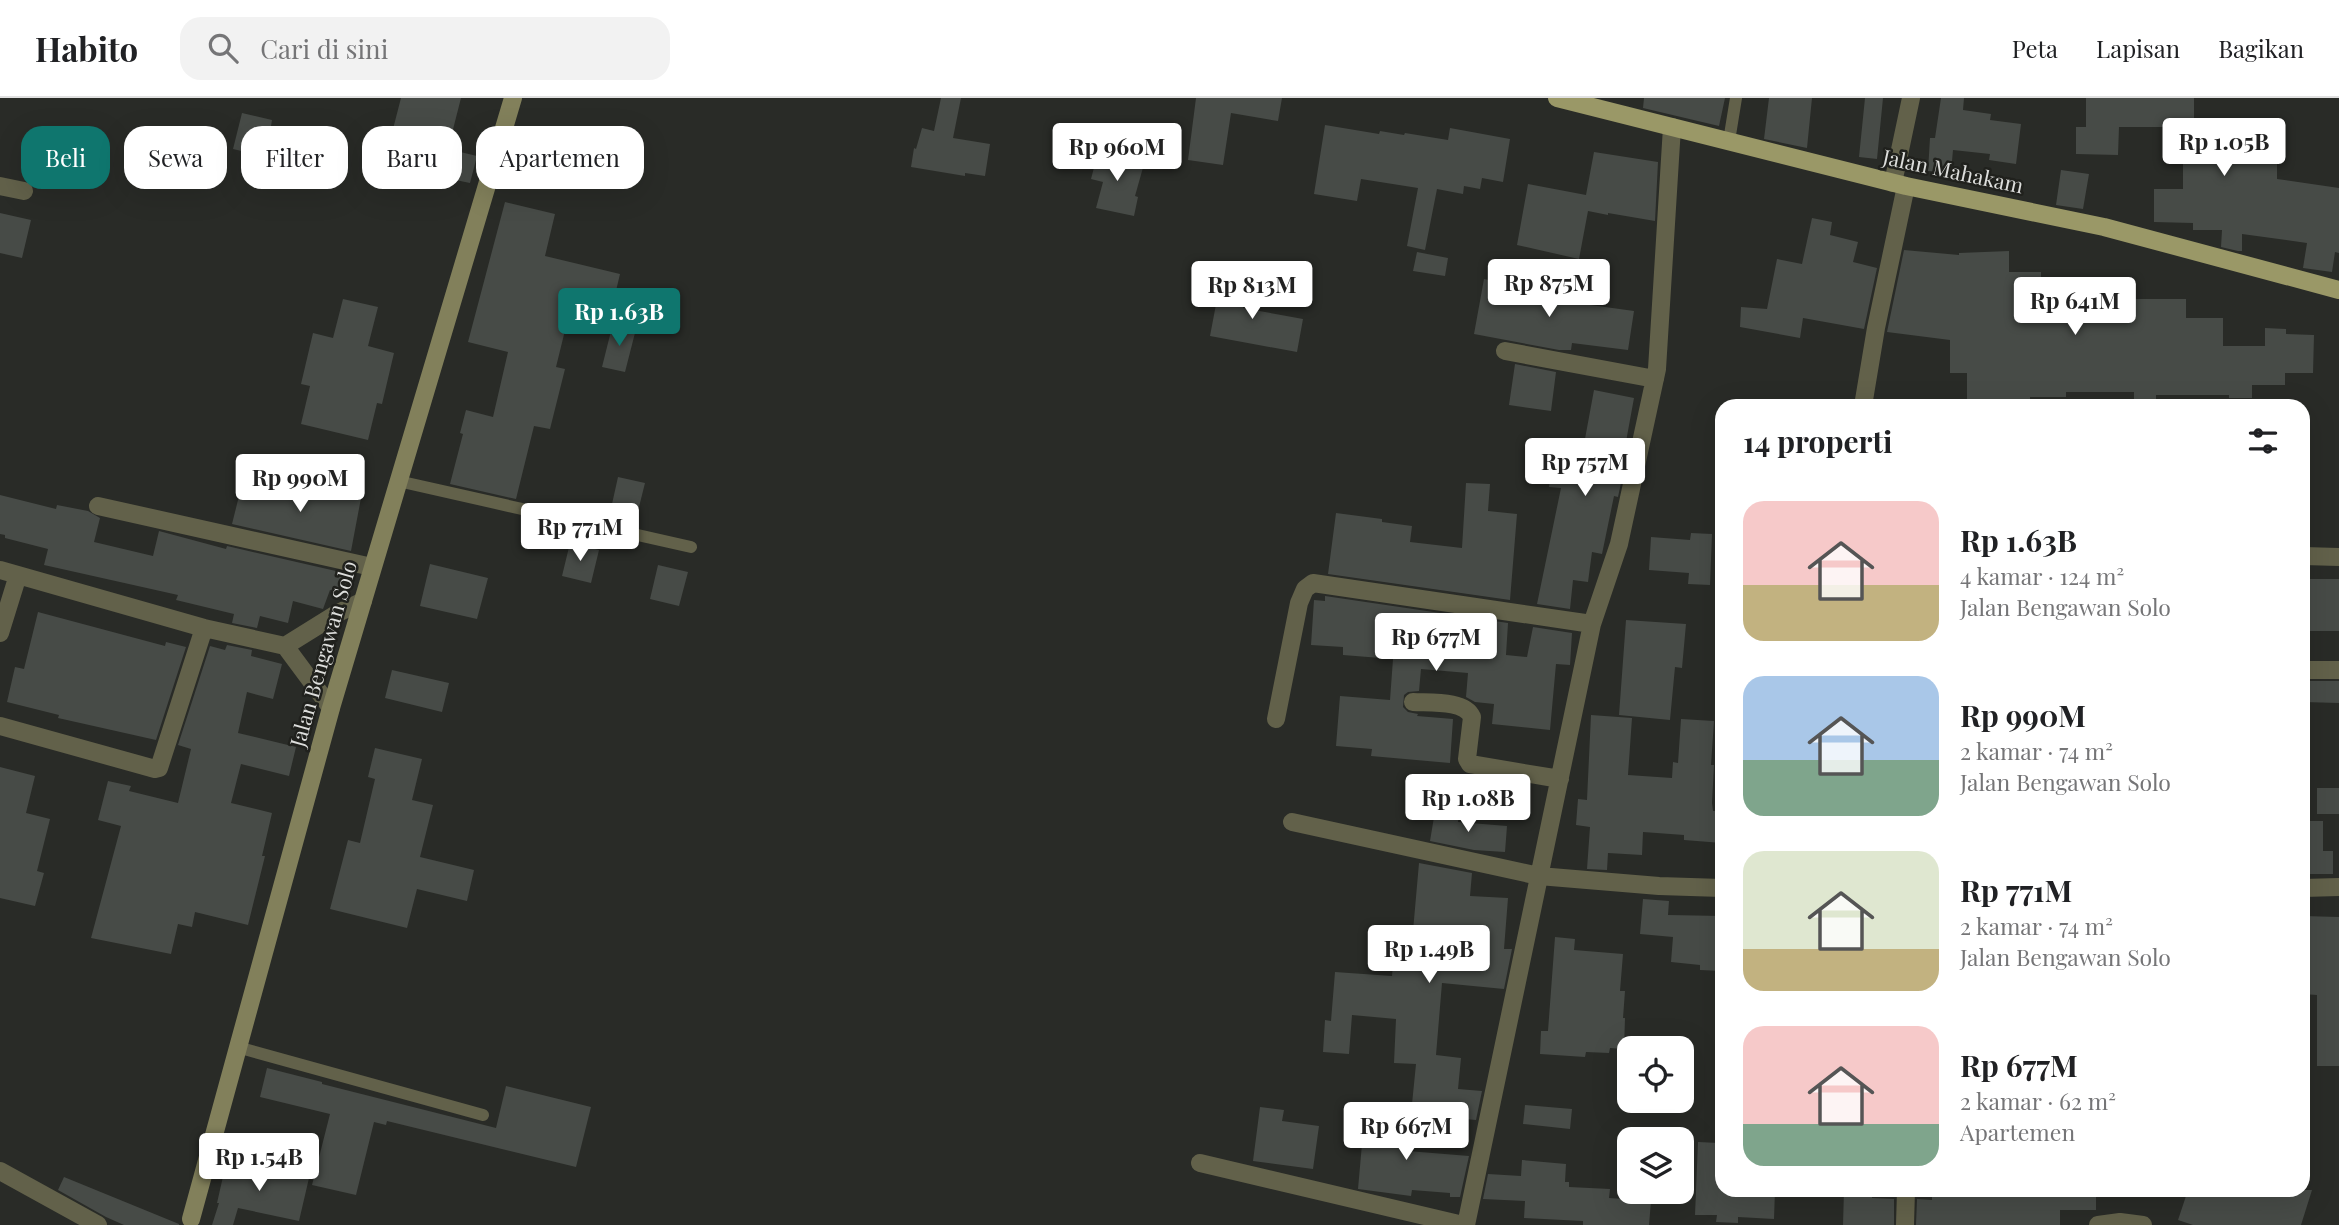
<!DOCTYPE html>
<html lang="id">
<head>
<meta charset="utf-8">
<style>
  body { margin:0; font-family:"Playfair Display",serif; background:#f2f2f2; color:#202124; height:100vh; display:flex; flex-direction:column; font-size:26px; white-space:nowrap }
  * { box-sizing:border-box; margin:0 }
  p { font-size:23px; color:#757577 }
  .icon { flex:none; width:38px; height:38px; fill:none; stroke:currentColor; stroke-width:2; stroke-linecap:round; stroke-linejoin:round }
  .map { position:relative; flex:1; overflow:hidden }
  .details { position:absolute; left:1715px; top:301px; width:595px; height:798px; display:flex; flex-direction:column; background:#fff; border-radius:21px; box-shadow:0 7px 28px #0002 }
  .details>* { flex:none }
  .banner { position:absolute; left:21px; top:28px; width:665px; height:63px; display:flex; gap:14px }
  .buttons { position:absolute; left:1617px; top:938px; display:grid; gap:14px }
  .buttons a { display:grid; place-items:center; width:77px; height:77px; border-radius:14px; background:#fff; box-shadow:0 7px 28px #0002; font-size:35px }
  .price { position:absolute; translate:-50% -60px; padding:0 16px; border-radius:7px; background:#fff; color:#222; font-size:23px; line-height:46px; filter:drop-shadow(0 2px 4px #0008) }
  .price::after { content:''; position:absolute; left:50%; top:42px; width:21px; height:16px; margin-left:-10px; background:inherit; clip-path:polygon(0 0,100% 0,50% 100%) }
  .price.current { background:#0f766e; color:#fff }
  ul { padding:0; list-style:none }
  li { display:flex; align-items:center; gap:21px; height:175px; padding:0 28px }
  li span { display:grid; place-items:center; flex:none; width:196px; height:140px; border-radius:21px; color:#555 }
  li>.icon { margin-inline-start:auto }
  span .icon { width:84px; height:84px; fill:#fffc; stroke-width:1 }
  li b { font-size:30px }
  h2 { display:flex; justify-content:space-between; align-items:center; height:84px; padding:0 28px; font-size:30px }
  .tag { padding:0 24px; border-radius:21px; background:#fff; box-shadow:0 7px 28px #0002; font-size:24px; line-height:63px }
  .tag.current { background:#0f766e; color:#fff }
  header { display:flex; align-items:center; gap:42px; box-sizing:border-box; height:98px; padding:0 35px; background:#fff; border-bottom:2px solid #e0e0e0 }
  header strong { font-size:33px }
  nav { display:flex; gap:38px; margin-inline-start:auto; font-size:24px }
  .search { width:490px; height:63px; background:#f2f2f2; display:flex; align-items:center; gap:18px; box-sizing:border-box; padding:0 24px; border-radius:21px; color:#757577; font-size:26px }
  .map>svg:first-child { display:block }
  .building { fill:#474b47 }
  .lines { fill:none; stroke-linecap:round; stroke-linejoin:round }
  .service { stroke:#62614a; stroke-width:12 }
  .minor { stroke:#62614a; stroke-width:18 }
  .secondary { stroke:#82805b; stroke-width:18 }
  .primary { stroke:#9a9867; stroke-width:18 }
  .labels { text-anchor:middle; stroke-width:5; stroke-linejoin:round; paint-order:stroke }
  .street-label { font-size:21px; fill:#dddedc; stroke:#20211d }
</style>
</head>
<body>
<header>
<strong>Habito</strong>
<div class="search"><svg class="icon" aria-label="search" viewBox="0 0 24 24"><circle cx="10" cy="10" r="6"/><path d="M15 15l6 6"/></svg>Cari di sini</div>
<nav><a>Peta</a><a>Lapisan</a><a>Bagikan</a></nav>
</header>
<div class="map">
<svg width="2339" height="1127" viewBox="0 0 2339 1127">
  <rect width="100%" height="100%" fill="#292b27"/>
  <path class="building" d="M 401,0 L 461,0 L 448,51 L 477,58 L 470,85 L 446,80 L 448,73 L 386,58 Z
    M 941,0 L 961,0 L 953,40 L 990,46 L 985,78 L 965,75 L 965,78 L 911,69 L 914,50 L 916,51 L 922,30 L 934,33 Z
    M 1196,0 L 1282,0 L 1278,23 L 1231,15 L 1223,67 L 1188,62 Z
    M 1644,0 L 1725,0 L 1719,28 L 1643,10 Z
    M 1769,0 L 1812,0 L 1807,50 L 1764,41 Z
    M 1865,0 L 1883,0 L 1877,61 L 1859,59 Z
    M 1941,0 L 1964,0 L 1963,12 L 1991,16 L 1990,22 L 2021,26 L 2016,66 L 1989,62 L 1990,56 L 1953,52 L 1951,74 L 1928,73 L 1930,40 L 1935,40 Z
    M 2086,0 L 2194,0 L 2194,28 L 2277,28 L 2277,81 L 2339,90 L 2339,155 L 2335,154 L 2332,174 L 2303,170 L 2307,145 L 2242,136 L 2242,153 L 2238,153 L 2221,149 L 2222,132 L 2193,132 L 2193,125 L 2154,124 L 2154,91 L 2183,91 L 2183,29 L 2119,29 L 2118,57 L 2076,56 L 2076,29 L 2086,29 Z
    M 242,15 L 272,22 L 271,28 L 320,39 L 312,70 L 233,51 Z
    M 1325,27 L 1379,36 L 1380,33 L 1404,37 L 1405,35 L 1448,42 L 1450,30 L 1510,41 L 1503,84 L 1482,80 L 1480,91 L 1464,88 L 1463,96 L 1437,91 L 1425,152 L 1407,148 L 1418,90 L 1361,81 L 1357,103 L 1314,96 Z
    M 1098,54 L 1144,66 L 1135,98 L 1138,99 L 1134,118 L 1096,110 L 1103,84 L 1091,81 Z
    M 1594,54 L 1658,64 L 1655,123 L 1608,115 L 1608,117 L 1588,113 L 1579,161 L 1517,147 L 1528,86 L 1586,97 Z
    M 2061,72 L 2089,76 L 2083,111 L 2056,107 Z
    M 505,104 L 555,116 L 545,158 L 620,176 L 610,218 L 571,208 L 556,269 L 565,271 L 550,331 L 534,328 L 516,401 L 450,386 L 463,336 L 460,335 L 466,312 L 493,319 L 508,254 L 468,244 Z
    M 0,115 L 31,122 L 22,160 L 0,155 Z
    M 1812,120 L 1832,124 L 1830,137 L 1858,144 L 1853,164 L 1877,170 L 1864,231 L 1803,220 L 1800,240 L 1740,229 L 1741,209 L 1767,211 L 1777,161 L 1802,166 Z
    M 1904,152 L 1959,157 L 1959,155 L 2009,153 L 2009,174 L 2041,174 L 2041,183 L 2068,184 L 2068,190 L 2093,190 L 2093,196 L 2129,196 L 2129,201 L 2186,201 L 2186,220 L 2223,220 L 2223,248 L 2265,248 L 2265,230 L 2286,231 L 2286,236 L 2314,237 L 2313,275 L 2285,275 L 2285,287 L 2252,287 L 2252,300 L 2229,300 L 2229,297 L 2156,297 L 2156,308 L 2134,308 L 2134,294 L 2066,294 L 2066,299 L 2030,299 L 2030,308 L 1967,308 L 1967,275 L 1950,275 L 1950,242 L 1887,234 Z
    M 1417,154 L 1448,160 L 1445,178 L 1413,173 Z
    M 1221,180 L 1248,185 L 1243,210 L 1303,221 L 1297,254 L 1210,238 Z
    M 1484,181 L 1521,188 L 1520,192 L 1577,198 L 1576,205 L 1634,213 L 1628,252 L 1572,245 L 1571,252 L 1559,252 L 1474,236 Z
    M 343,201 L 378,209 L 368,248 L 394,255 L 382,306 L 377,305 L 368,342 L 301,326 L 310,288 L 301,286 L 313,235 L 333,240 Z
    M 613,225 L 636,231 L 625,274 L 602,269 Z
    M 1515,266 L 1556,274 L 1551,313 L 1509,307 Z
    M 1594,292 L 1634,300 L 1623,360 L 1626,361 L 1618,399 L 1614,398 L 1602,456 L 1592,454 L 1588,484 L 1573,482 L 1570,511 L 1537,506 L 1561,390 L 1549,389 L 1554,353 L 1582,357 Z
    M 618,379 L 645,385 L 638,413 L 612,406 Z
    M 276,383 L 308,391 L 309,388 L 361,400 L 351,453 L 232,426 L 242,386 L 273,394 Z
    M 1466,385 L 1490,386 L 1488,413 L 1517,416 L 1510,502 L 1328,476 L 1336,415 L 1382,421 L 1382,424 L 1412,428 L 1410,444 L 1462,450 Z
    M 0,397 L 56,411 L 57,407 L 88,413 L 100,420 L 94,444 L 153,458 L 159,433 L 226,451 L 227,448 L 349,476 L 344,495 L 330,492 L 323,511 L 293,503 L 288,525 L 260,518 L 257,530 L 232,525 L 234,516 L 176,502 L 178,497 L 44,467 L 48,451 L 5,440 L 5,437 L 0,436 Z
    M 1691,435 L 1712,436 L 1710,487 L 1688,486 L 1689,475 L 1649,472 L 1651,439 L 1690,442 Z
    M 570,445 L 599,452 L 591,485 L 562,478 Z
    M 430,466 L 488,480 L 477,521 L 420,508 Z
    M 658,467 L 688,474 L 679,508 L 650,501 Z
    M 2303,481 L 2339,481 L 2339,533 L 2303,533 Z
    M 1325,498 L 1508,525 L 1506,557 L 1527,559 L 1533,529 L 1572,535 L 1570,567 L 1556,566 L 1550,632 L 1492,626 L 1494,606 L 1475,604 L 1466,599 L 1468,575 L 1421,571 L 1419,593 L 1408,594 L 1404,597 L 1403,609 L 1408,614 L 1418,616 L 1417,618 L 1453,621 L 1450,665 L 1371,658 L 1372,651 L 1336,648 L 1340,598 L 1390,602 L 1393,561 L 1343,557 L 1343,549 L 1311,547 L 1314,502 L 1325,503 Z
    M 38,514 L 165,548 L 166,544 L 186,549 L 156,642 L 58,620 L 59,617 L 7,604 L 15,569 L 24,571 Z
    M 1626,522 L 1686,526 L 1682,570 L 1675,569 L 1670,622 L 1619,617 Z
    M 227,547 L 252,552 L 251,558 L 282,566 L 273,601 L 247,594 L 238,635 L 296,649 L 289,678 L 241,666 L 231,705 L 272,715 L 262,758 L 265,758 L 248,827 L 195,814 L 192,829 L 178,826 L 171,856 L 91,840 L 121,728 L 98,722 L 108,683 L 131,688 L 129,693 L 178,705 L 191,651 L 178,647 L 210,548 L 225,552 Z
    M 392,572 L 449,585 L 442,614 L 385,600 Z
    M 2303,583 L 2339,583 L 2339,605 L 2303,604 Z
    M 1591,617 L 1632,620 L 1628,677 L 1672,680 L 1673,664 L 1678,665 L 1681,621 L 1714,623 L 1711,667 L 1714,667 L 1712,705 L 1713,713 L 1722,713 L 1722,745 L 1684,742 L 1684,737 L 1643,734 L 1642,757 L 1608,755 L 1607,772 L 1587,771 L 1590,729 L 1576,727 L 1578,701 L 1587,702 Z
    M 375,650 L 422,661 L 412,702 L 433,707 L 420,759 L 474,772 L 467,803 L 417,791 L 407,830 L 330,811 L 348,742 L 360,745 L 375,681 L 368,679 Z
    M 0,669 L 35,678 L 26,715 L 50,721 L 37,773 L 44,775 L 35,808 L 0,800 Z
    M 2317,690 L 2339,690 L 2339,716 L 2317,716 Z
    M 1435,713 L 1459,716 L 1458,724 L 1507,728 L 1505,754 L 1474,752 L 1430,743 Z
    M 2303,723 L 2323,723 L 2323,753 L 2333,753 L 2333,776 L 2303,776 Z
    M 1419,765 L 1472,775 L 1470,798 L 1508,800 L 1504,851 L 1512,851 L 1504,891 L 1442,885 L 1436,957 L 1461,960 L 1458,991 L 1482,993 L 1476,1022 L 1411,1016 L 1416,966 L 1394,965 L 1396,921 L 1352,917 L 1349,956 L 1323,954 L 1325,922 L 1331,923 L 1335,874 L 1392,878 L 1396,832 L 1413,833 Z
    M 1643,801 L 1669,803 L 1668,817 L 1722,818 L 1721,873 L 1700,872 L 1700,867 L 1671,864 L 1673,839 L 1640,836 Z
    M 2303,818 L 2339,819 L 2339,968 L 2317,968 L 2317,897 L 2303,896 Z
    M 1555,839 L 1575,841 L 1574,852 L 1623,856 L 1620,893 L 1625,893 L 1623,920 L 1625,920 L 1624,951 L 1610,950 L 1609,955 L 1586,954 L 1585,959 L 1540,956 L 1541,933 L 1548,933 Z
    M 267,970 L 322,984 L 322,986 L 496,1030 L 506,988 L 591,1009 L 576,1069 L 387,1023 L 386,1027 L 374,1024 L 356,1097 L 312,1087 L 330,1016 L 260,999 Z
    M 1525,1007 L 1572,1011 L 1570,1031 L 1523,1026 Z
    M 1260,1009 L 1284,1012 L 1282,1023 L 1319,1028 L 1313,1071 L 1253,1063 Z
    M 1371,1015 L 1411,1019 L 1408,1053 L 1469,1058 L 1460,1099 L 1450,1099 L 1450,1095 L 1412,1092 L 1411,1098 L 1358,1091 L 1362,1046 L 1368,1047 Z
    M 1698,1044 L 1719,1045 L 1718,1069 L 1722,1070 L 1722,1092 L 1775,1092 L 1774,1121 L 1738,1119 L 1738,1125 L 1716,1124 L 1717,1117 L 1695,1117 Z
    M 227,1061 L 309,1080 L 299,1123 L 238,1110 L 233,1127 L 212,1127 L 219,1105 L 217,1105 Z
    M 1522,1062 L 1566,1066 L 1565,1084 L 1569,1084 L 1569,1089 L 1610,1091 L 1609,1100 L 1651,1103 L 1649,1127 L 1583,1127 L 1583,1123 L 1524,1120 L 1525,1103 L 1483,1101 L 1488,1076 L 1521,1078 Z
    M 64,1079 L 179,1126 L 179,1127 L 124,1127 L 106,1119 L 58,1092 Z
    M 1844,1092 L 1872,1092 L 1872,1100 L 1894,1101 L 1894,1127 L 1843,1127 Z
    M 1932,1092 L 2096,1092 L 2096,1112 L 2060,1112 L 2060,1127 L 1916,1127 L 1917,1101 L 1932,1102 Z
    M 2188,1092 L 2312,1092 L 2301,1127 L 2193,1127 L 2178,1122 Z"/>
  <g class="lines">
    <path class="service" d="M 1729,43 L 1736,0
      M 398,383 L 691,449
      M 237,949 L 483,1017"/>
    <path class="minor" d="M 1893,85 L 1911,0
      M 0,88 L 24,93
      M 1505,253 L 1655,281
      M 1863,308 L 1876,230 L 1906,88
      M 98,408 L 372,469
      M 2303,458 L 2339,459
      M 0,472 L 204,530 L 285,548 L 331,610
      M 0,535 L 18,477
      M 285,548 L 338,515 L 363,503
      M 2303,572 L 2339,572
      M 1413,604 C 1430,605 1465,602 1472,619 L 1467,661 L 1470,666 L 1560,681
      M 1276,621 L 1299,505 L 1305,491 L 1313,485 L 1592,526
      M 0,628 L 155,671 L 159,670 L 204,530
      M 1292,724 L 1539,778 L 1659,788 L 1722,790
      M 2303,790 L 2339,789
      M 1200,1065 L 1463,1127
      M 0,1073 L 98,1127
      M 1466,1127 L 1592,526 L 1619,446 L 1657,271 L 1672,29
      M 1905,1127 L 1906,1092
      M 2098,1127 L 2120,1124 L 2143,1127"/>
    <path class="secondary" d="M 191,1121 L 331,610 L 513,0"/>
    <path class="primary" d="M 1557,0 L 1906,88 L 2104,129 L 2339,192"/>
  </g>
  <g class="labels">
    <g class="street-label">
      <text transform="translate(1953 74) rotate(12)" y="7">Jalan Mahakam</text>
      <text transform="translate(324 556) rotate(-74)" y="7">Jalan Bengawan Solo</text>
    </g>
  </g>
</svg>
<div class="buttons">
<a><svg class="icon" aria-label="locate" viewBox="0 0 24 24"><circle cx="12" cy="12" r="6"/><path d="M12 2v4M12 18v4M2 12h4M18 12h4"/></svg></a>
<a><svg class="icon" aria-label="layers" viewBox="0 0 24 24"><path d="M12 4l9 5-9 5-9-5zM3 14l9 5 9-5"/></svg></a>
</div>
<b class="price" style="left:2224px;top:80px">Rp 1.05B</b>
<b class="price" style="left:1117px;top:85px">Rp 960M</b>
<b class="price" style="left:1549px;top:221px">Rp 875M</b>
<b class="price" style="left:1252px;top:223px">Rp 813M</b>
<b class="price" style="left:2075px;top:239px">Rp 641M</b>
<b class="price current" style="left:619px;top:250px">Rp 1.63B</b>
<b class="price" style="left:1585px;top:400px">Rp 757M</b>
<b class="price" style="left:300px;top:416px">Rp 990M</b>
<b class="price" style="left:580px;top:465px">Rp 771M</b>
<b class="price" style="left:1436px;top:575px">Rp 677M</b>
<b class="price" style="left:1468px;top:736px">Rp 1.08B</b>
<b class="price" style="left:1429px;top:887px">Rp 1.49B</b>
<b class="price" style="left:1406px;top:1064px">Rp 667M</b>
<b class="price" style="left:259px;top:1095px">Rp 1.54B</b>
<div class="banner">
<a class="tag current">Beli</a>
<a class="tag">Sewa</a>
<a class="tag">Filter</a>
<a class="tag">Baru</a>
<a class="tag">Apartemen</a>
</div>
<section class="details">
<h2>14 properti<svg class="icon" aria-label="filters" viewBox="0 0 24 24"><path d="M4 7h16M4 17h16"/><circle cx="9" cy="7" r="2"/><circle cx="15" cy="17" r="2"/></svg></h2>
<ul>
<li><span style="background:linear-gradient(#f6c9c9 60%,#c2b280 0)"><svg class="icon" aria-label="home" viewBox="0 0 24 24"><path d="M3 11l9-7 9 7M6 9v11h12V9"/></svg></span><div><b>Rp 1.63B</b><p>4 kamar · 124 m²</p><p>Jalan Bengawan Solo</p></div></li>
<li><span style="background:linear-gradient(#a9c7e8 60%,#7fa58c 0)"><svg class="icon" aria-label="home" viewBox="0 0 24 24"><path d="M3 11l9-7 9 7M6 9v11h12V9"/></svg></span><div><b>Rp 990M</b><p>2 kamar · 74 m²</p><p>Jalan Bengawan Solo</p></div></li>
<li><span style="background:linear-gradient(#dfe7d0 70%,#c2b280 0)"><svg class="icon" aria-label="home" viewBox="0 0 24 24"><path d="M3 11l9-7 9 7M6 9v11h12V9"/></svg></span><div><b>Rp 771M</b><p>2 kamar · 74 m²</p><p>Jalan Bengawan Solo</p></div></li>
<li><span style="background:linear-gradient(#f6c9c9 70%,#7fa58c 0)"><svg class="icon" aria-label="home" viewBox="0 0 24 24"><path d="M3 11l9-7 9 7M6 9v11h12V9"/></svg></span><div><b>Rp 677M</b><p>2 kamar · 62 m²</p><p>Apartemen</p></div></li>
</ul>
</section>
</div>
</body>
</html>
